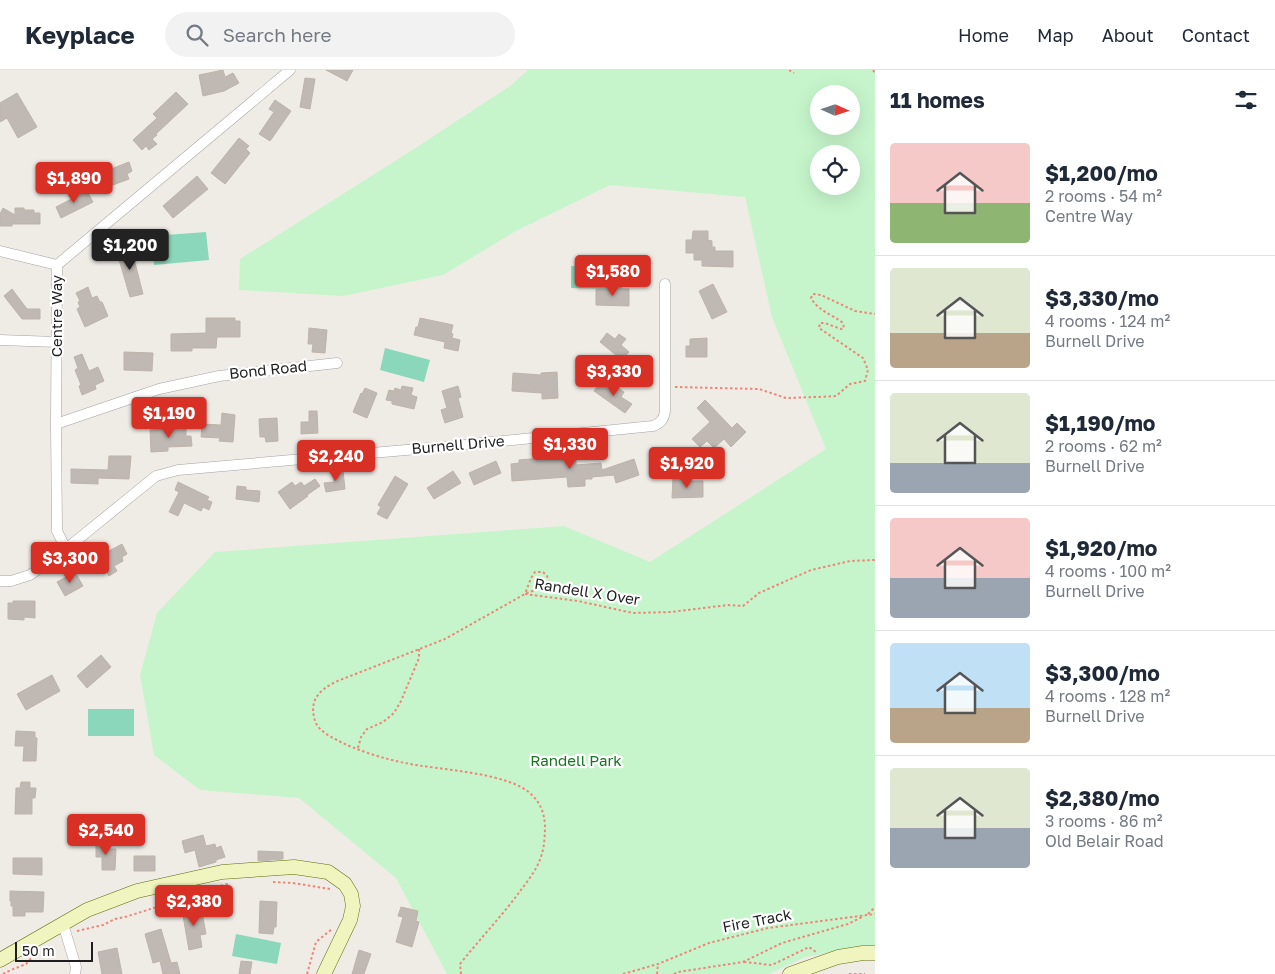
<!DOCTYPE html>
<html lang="en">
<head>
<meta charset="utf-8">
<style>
  body { margin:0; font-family:"Golos Text",sans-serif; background:#f2f2f3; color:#1f2937; height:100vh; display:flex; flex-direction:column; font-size:19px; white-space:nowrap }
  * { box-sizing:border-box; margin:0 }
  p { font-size:16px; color:#747a83 }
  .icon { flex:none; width:28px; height:28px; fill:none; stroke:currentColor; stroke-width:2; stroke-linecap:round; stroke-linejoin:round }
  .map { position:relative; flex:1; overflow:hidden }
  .panel { display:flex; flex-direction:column; background:#fff; width:400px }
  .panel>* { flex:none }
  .needle { width:32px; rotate:93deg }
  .fabs { position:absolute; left:810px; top:15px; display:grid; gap:10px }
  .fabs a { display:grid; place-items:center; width:50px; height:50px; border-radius:50%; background:#fff; box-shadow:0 5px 20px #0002; font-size:25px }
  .scale { position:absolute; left:15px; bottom:12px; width:78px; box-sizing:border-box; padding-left:5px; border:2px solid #1f1f1f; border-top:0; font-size:14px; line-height:18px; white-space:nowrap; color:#1f1f1f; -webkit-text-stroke:4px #fff; paint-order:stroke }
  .price { position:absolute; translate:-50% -42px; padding:0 11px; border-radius:5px; background:#d93025; color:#fff; font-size:16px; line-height:32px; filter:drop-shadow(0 1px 2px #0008) }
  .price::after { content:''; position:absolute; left:50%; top:30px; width:15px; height:11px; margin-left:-8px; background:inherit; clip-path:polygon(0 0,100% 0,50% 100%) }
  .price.selected { background:#222; color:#fff }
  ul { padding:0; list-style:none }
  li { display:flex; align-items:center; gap:15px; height:125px; padding:0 15px }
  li+li { border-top:1px solid #e0e1e3 }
  li span { display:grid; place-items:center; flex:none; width:140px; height:100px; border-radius:5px; color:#555 }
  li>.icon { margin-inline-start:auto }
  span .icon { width:60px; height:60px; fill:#fffc; stroke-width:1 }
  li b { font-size:21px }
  h2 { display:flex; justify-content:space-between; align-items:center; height:60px; padding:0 15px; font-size:21px }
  header { display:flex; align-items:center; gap:30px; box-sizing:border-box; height:70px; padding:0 25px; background:#fff; border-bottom:1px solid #e0e1e3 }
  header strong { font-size:24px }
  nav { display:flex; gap:28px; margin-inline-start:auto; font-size:18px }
  .search { width:350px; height:45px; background:#f2f2f3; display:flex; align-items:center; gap:12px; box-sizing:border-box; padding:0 18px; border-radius:28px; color:#747a83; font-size:19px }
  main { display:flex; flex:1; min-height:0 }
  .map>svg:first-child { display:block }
  .park { fill:#c6f5cb; fill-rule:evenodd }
  .pitch { fill:#8ad7bb }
  .building { fill:#bfb8b3; stroke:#bfb3a9 }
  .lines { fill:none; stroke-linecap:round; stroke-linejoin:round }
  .street-casing { stroke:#a3a3a3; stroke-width:11 }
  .secondary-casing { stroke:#616d0e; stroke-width:15 }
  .path { stroke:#ee8677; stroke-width:2; stroke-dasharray:2.5 2.5; stroke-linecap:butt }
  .street { stroke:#fff; stroke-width:10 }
  .secondary { stroke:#f0f4be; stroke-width:14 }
  .labels { text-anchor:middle; stroke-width:4.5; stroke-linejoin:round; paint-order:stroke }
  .street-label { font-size:15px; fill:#1f1f1f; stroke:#fff }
  .park-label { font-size:15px; fill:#15751f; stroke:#fff }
</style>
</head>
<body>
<header>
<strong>Keyplace</strong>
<div class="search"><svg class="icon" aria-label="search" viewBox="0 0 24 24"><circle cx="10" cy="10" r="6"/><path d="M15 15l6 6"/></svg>Search here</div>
<nav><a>Home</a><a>Map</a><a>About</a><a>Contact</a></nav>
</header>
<main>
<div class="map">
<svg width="875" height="904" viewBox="0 0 875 904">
  <rect width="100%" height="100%" fill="#efece6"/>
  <path class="park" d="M 528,0 L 875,0 L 875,875 L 805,887 L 769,904 L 447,904 L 396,808 L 299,728 L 200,720 L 154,685 L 140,605 L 157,543 L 215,482 L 564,456 L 650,492 L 826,379 L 772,247 L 745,127 L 610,115 L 516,161 L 443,205 L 343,226 L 239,220 L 240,189 L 417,77 L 510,16 ZM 819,24 L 851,24 L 851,56 L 819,56 ZM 819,84 L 851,84 L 851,116 L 819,116 Z"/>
  <path class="pitch" d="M 206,162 L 209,190 L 154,195 L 152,166 Z
    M 571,196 L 622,198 L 622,219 L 571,218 Z
    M 385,278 L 430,290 L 424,312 L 380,300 Z
    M 88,639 L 134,639 L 134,666 L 88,666 Z
    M 236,864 L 281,873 L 277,894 L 232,886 Z"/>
  <path class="building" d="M 223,0 L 225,7 L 233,3 L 239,13 L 224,21 L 203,26 L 199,5 Z
    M 326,0 L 353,0 L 347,11 Z
    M 305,8 L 315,9 L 310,39 L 300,37 Z
    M 176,22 L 188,34 L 156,64 L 157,65 L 152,69 L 157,74 L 149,80 L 146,76 L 142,80 L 133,70 L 157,48 L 153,44 Z
    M 17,23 L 37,57 L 18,68 L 7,48 L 0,52 L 0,33 Z
    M 275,30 L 291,41 L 270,71 L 259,64 L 274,42 L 269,39 Z
    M 239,68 L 249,76 L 246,79 L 250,83 L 225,114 L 211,103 Z
    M 129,92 L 132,101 L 127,104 L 129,109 L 102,119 L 96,105 Z
    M 197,106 L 208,119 L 173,148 L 163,136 Z
    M 87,121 L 93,132 L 61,148 L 56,137 Z
    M 3,138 L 15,145 L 15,138 L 24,138 L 24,140 L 34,140 L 34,143 L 40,143 L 40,154 L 12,154 L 12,156 L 0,156 L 0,144 Z
    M 693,161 L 708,161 L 708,170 L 712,171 L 712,177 L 715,177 L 715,181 L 733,181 L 733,197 L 702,196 L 702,190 L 694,190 L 694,183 L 686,183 L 686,170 L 692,170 Z
    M 130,173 L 143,224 L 130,227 L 118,186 L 121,185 L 119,176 Z
    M 713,214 L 727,242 L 712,249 L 699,221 Z
    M 88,217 L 92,228 L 97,226 L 100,232 L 102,232 L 108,246 L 85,257 L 77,239 L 80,237 L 78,232 L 80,231 L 76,223 Z
    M 12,219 L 27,239 L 40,239 L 40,249 L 22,249 L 4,226 Z
    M 596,219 L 629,219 L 629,236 L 596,235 Z
    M 206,248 L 235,248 L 235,251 L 240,251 L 240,267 L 217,267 L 216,278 L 192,278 L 192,281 L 171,281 L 171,264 L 206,263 Z
    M 420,248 L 453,255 L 451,263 L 453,264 L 452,268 L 460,270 L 458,281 L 444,278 L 445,272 L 414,265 L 416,257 L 418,257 Z
    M 309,258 L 327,260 L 325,283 L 312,282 L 313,274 L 308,274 Z
    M 607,263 L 615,269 L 619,264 L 626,269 L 621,275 L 629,282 L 622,290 L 600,272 Z
    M 707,268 L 707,287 L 686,287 L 686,276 L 690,276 L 690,269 Z
    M 124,282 L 153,283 L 152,301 L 124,300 Z
    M 82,284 L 89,301 L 98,297 L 104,311 L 95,315 L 96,319 L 82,325 L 79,316 L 81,315 L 75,300 L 78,298 L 74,287 Z
    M 557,302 L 558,328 L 542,329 L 542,323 L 512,321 L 513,303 L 541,305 L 541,303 Z
    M 600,313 L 613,322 L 616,317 L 624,322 L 621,327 L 632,334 L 625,343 L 594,321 Z
    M 402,316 L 413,318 L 411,325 L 417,327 L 414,339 L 392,334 L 392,331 L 386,330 L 389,320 L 394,321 L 395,318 L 401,320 Z
    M 458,316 L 461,327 L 458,328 L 463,347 L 445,353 L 441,340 L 447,338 L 442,321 Z
    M 365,318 L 377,323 L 367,348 L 353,342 L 361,323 L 362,324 Z
    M 705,330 L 732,358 L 737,353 L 746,362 L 731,377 L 724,369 L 714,378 L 707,371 L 700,377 L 692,369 L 710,352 L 697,338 Z
    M 309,341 L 317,341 L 318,363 L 301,364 L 301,352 L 309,352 Z
    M 222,343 L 235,345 L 233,372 L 219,371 L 220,368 L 201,367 L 202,354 L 221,355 Z
    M 277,348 L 278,371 L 266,372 L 265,367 L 260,367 L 259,349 Z
    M 186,358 L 186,366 L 191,366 L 192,376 L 168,377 L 168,381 L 151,382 L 150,360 Z
    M 576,385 L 576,395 L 601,393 L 602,400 L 634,389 L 639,405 L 616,413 L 614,405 L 592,407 L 592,409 L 585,409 L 585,416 L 568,417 L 567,407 L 512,411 L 511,394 L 519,393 L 519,390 Z
    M 109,386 L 131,386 L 129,409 L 98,408 L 98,414 L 71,413 L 71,399 L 108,400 Z
    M 496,391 L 501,403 L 474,415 L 469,403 Z
    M 343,401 L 345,419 L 326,422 L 324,413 L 334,412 L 332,402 Z
    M 453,401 L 461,413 L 434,429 L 427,418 Z
    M 395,406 L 408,414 L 387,449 L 377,444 L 381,437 L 378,435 Z
    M 673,408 L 687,408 L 687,411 L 703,411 L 703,427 L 672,428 Z
    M 315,409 L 320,416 L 307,425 L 308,426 L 290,439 L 278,422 L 292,412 L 295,416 L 301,412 L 304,416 Z
    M 178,412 L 209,427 L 207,430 L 212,432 L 209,440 L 203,437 L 201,441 L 184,433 L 178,446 L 169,442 L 179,422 L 175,420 Z
    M 237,416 L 246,417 L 246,420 L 260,421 L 259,432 L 236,429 Z
    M 122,474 L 127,484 L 122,487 L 123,491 L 114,496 L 117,501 L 109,506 L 98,487 Z
    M 75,502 L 83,516 L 65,526 L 57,512 Z
    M 13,531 L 35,531 L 35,548 L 24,547 L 24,550 L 8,549 L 8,533 L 13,533 Z
    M 101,585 L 111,597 L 87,618 L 77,606 Z
    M 52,605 L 60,621 L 26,640 L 17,624 Z
    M 16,661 L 35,662 L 35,668 L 37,668 L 36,691 L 23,691 L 24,676 L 15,676 Z
    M 21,712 L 30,712 L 30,718 L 36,718 L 35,728 L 32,728 L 32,744 L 15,744 L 16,718 L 20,718 Z
    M 203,765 L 206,776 L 215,774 L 216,778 L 221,776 L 225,787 L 216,790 L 216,792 L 199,797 L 195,780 L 185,783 L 182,771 Z
    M 96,773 L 110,773 L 110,779 L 116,779 L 115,800 L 102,800 L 102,787 L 96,787 Z
    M 258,781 L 283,782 L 283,789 L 258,791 Z
    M 134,786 L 155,786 L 155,801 L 134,801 Z
    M 13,788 L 42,788 L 42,805 L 13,804 Z
    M 10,821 L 44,822 L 43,842 L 25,842 L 25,846 L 13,846 L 13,836 L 11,836 L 11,831 L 10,831 Z
    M 260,831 L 277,832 L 276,857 L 274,857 L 273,864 L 259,863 Z
    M 201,837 L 206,864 L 200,865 L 202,877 L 189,880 L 182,840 Z
    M 401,837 L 418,841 L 416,851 L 419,852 L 412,877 L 396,872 L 403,847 L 398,846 Z
    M 161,859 L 171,893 L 177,892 L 180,904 L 163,904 L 160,891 L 153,893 L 145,864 Z
    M 117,878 L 122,904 L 102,904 L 98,882 Z
    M 359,880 L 371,884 L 364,904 L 352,904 Z
    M 241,891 L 252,892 L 250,904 L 239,904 Z"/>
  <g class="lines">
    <defs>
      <path id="street" d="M 0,181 L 57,195
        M 0,270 L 57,272
        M 56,354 L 159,319 L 219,306 L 337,293
        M 66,479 L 57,461 L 56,354 L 57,195 L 290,0
        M 0,511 L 11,511 L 30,505 L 66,479 L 156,406 L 178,400 L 452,376 L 653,356 C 661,353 664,349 665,341 L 665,214
        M 63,854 L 76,897 L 75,904"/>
      <path id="secondary" d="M 0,890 L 87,840 L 137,821 L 222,802 L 294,797 L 328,802 L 345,814 L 351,824 L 353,836 L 350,850 L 324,904
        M 790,904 L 838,887 L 863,883 L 875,883"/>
    </defs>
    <use href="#street" class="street-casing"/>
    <use href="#secondary" class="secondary-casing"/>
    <path class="path" d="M 789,0 L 794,3
      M 873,0 L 875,3
      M 675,317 L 759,319 L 786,328 L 817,327 L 836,326 L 850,314 L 865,311 L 868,300 L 863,288 L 819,258 L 820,253 L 825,253 L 841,259 L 844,258 L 843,253 C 832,244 818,241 811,228 L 813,224 L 821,225 L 855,241 L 875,244
      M 525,524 L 578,531 L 633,543 L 671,542 L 728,535 L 743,536 L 759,523 L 811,500 L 850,491 L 875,490
      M 358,678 L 361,667 L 367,659 L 383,652 L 394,643 L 401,631 L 419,588 L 419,579
      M 273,812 L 293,813 L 330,819
      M 201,820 L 228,814
      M 868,844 L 875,837
      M 77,861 L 103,855 L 115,849 L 125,847 L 157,837 L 173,831 L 184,823
      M 744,892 L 772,895 L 809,877 L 816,882
      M 3,904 L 11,900 L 26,894 L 34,885
      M 307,904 L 316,872 L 332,859
      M 461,904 L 460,894 C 479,870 500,848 518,824 C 525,814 534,804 539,792 C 544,781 545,768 545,755 C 544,743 541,734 532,725 C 510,702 437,700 405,693 C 385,689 355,680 337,670 C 327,665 316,659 314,647 C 310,629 320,620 335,612 L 445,569 L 525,524 C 533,520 543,519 549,512 L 547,506 L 543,502 L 535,502 L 531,508 L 525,524
      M 623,904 L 658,894 L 709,873 L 768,858 L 875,844
      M 657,904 L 658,894
      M 674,904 L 678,902 L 743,892 L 782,873 L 848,854 L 864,846
      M 849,904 L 865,904"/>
    <use href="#street" class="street"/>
    <use href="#secondary" class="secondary"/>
  </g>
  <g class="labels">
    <g class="street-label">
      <text transform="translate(57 246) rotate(-90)" y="5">Centre Way</text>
      <text transform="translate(268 300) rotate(-6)" y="5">Bond Road</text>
      <text transform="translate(458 375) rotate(-5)" y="5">Burnell Drive</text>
      <text transform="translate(587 522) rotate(9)" y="5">Randell X Over</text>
      <text transform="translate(757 851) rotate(-11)" y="5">Fire Track</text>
    </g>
    <g class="park-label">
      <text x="576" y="696">Randell Park</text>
    </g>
  </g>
</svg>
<div class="fabs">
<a><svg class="needle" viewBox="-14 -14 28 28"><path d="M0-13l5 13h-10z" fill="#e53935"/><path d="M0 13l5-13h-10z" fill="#747a83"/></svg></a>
<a><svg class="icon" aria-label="locate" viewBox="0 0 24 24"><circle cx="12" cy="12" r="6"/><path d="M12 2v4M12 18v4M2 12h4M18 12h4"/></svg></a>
</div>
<div class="scale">50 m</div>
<b class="price" style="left:74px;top:134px">$1,890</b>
<b class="price selected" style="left:130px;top:201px">$1,200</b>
<b class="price" style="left:613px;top:227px">$1,580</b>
<b class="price" style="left:614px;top:327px">$3,330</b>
<b class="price" style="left:169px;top:369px">$1,190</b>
<b class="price" style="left:570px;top:400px">$1,330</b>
<b class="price" style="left:336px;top:412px">$2,240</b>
<b class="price" style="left:687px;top:419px">$1,920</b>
<b class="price" style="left:70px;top:514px">$3,300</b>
<b class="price" style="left:106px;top:786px">$2,540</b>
<b class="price" style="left:194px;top:857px">$2,380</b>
</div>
<section class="panel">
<h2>11 homes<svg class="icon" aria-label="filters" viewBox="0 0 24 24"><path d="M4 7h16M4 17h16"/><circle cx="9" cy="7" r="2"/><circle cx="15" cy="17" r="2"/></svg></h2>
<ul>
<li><span style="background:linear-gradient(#f6c9c9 60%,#8fb573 0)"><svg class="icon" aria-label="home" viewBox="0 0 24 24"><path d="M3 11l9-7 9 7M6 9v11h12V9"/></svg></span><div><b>$1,200/mo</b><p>2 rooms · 54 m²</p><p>Centre Way</p></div></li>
<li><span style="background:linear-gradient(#dfe7d0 65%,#b9a48a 0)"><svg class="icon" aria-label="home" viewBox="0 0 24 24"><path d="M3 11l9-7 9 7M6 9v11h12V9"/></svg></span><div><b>$3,330/mo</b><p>4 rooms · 124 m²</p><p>Burnell Drive</p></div></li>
<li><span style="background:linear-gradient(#dfe7d0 70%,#9aa5b1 0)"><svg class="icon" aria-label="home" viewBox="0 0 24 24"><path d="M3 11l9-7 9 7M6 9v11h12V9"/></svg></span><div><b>$1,190/mo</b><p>2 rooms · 62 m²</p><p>Burnell Drive</p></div></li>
<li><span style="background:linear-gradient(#f6c9c9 60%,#9aa5b1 0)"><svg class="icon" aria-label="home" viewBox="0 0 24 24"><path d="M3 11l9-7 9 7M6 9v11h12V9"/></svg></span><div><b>$1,920/mo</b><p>4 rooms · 100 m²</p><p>Burnell Drive</p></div></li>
<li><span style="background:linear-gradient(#bfe0f5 65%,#b9a48a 0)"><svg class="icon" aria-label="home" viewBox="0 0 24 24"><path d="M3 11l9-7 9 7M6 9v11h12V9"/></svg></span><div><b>$3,300/mo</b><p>4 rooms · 128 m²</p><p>Burnell Drive</p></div></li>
<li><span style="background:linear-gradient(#dfe7d0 60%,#9aa5b1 0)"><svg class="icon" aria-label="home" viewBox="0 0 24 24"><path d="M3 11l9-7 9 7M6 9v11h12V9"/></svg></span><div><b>$2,380/mo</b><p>3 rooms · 86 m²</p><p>Old Belair Road</p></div></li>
</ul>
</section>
</main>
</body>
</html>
